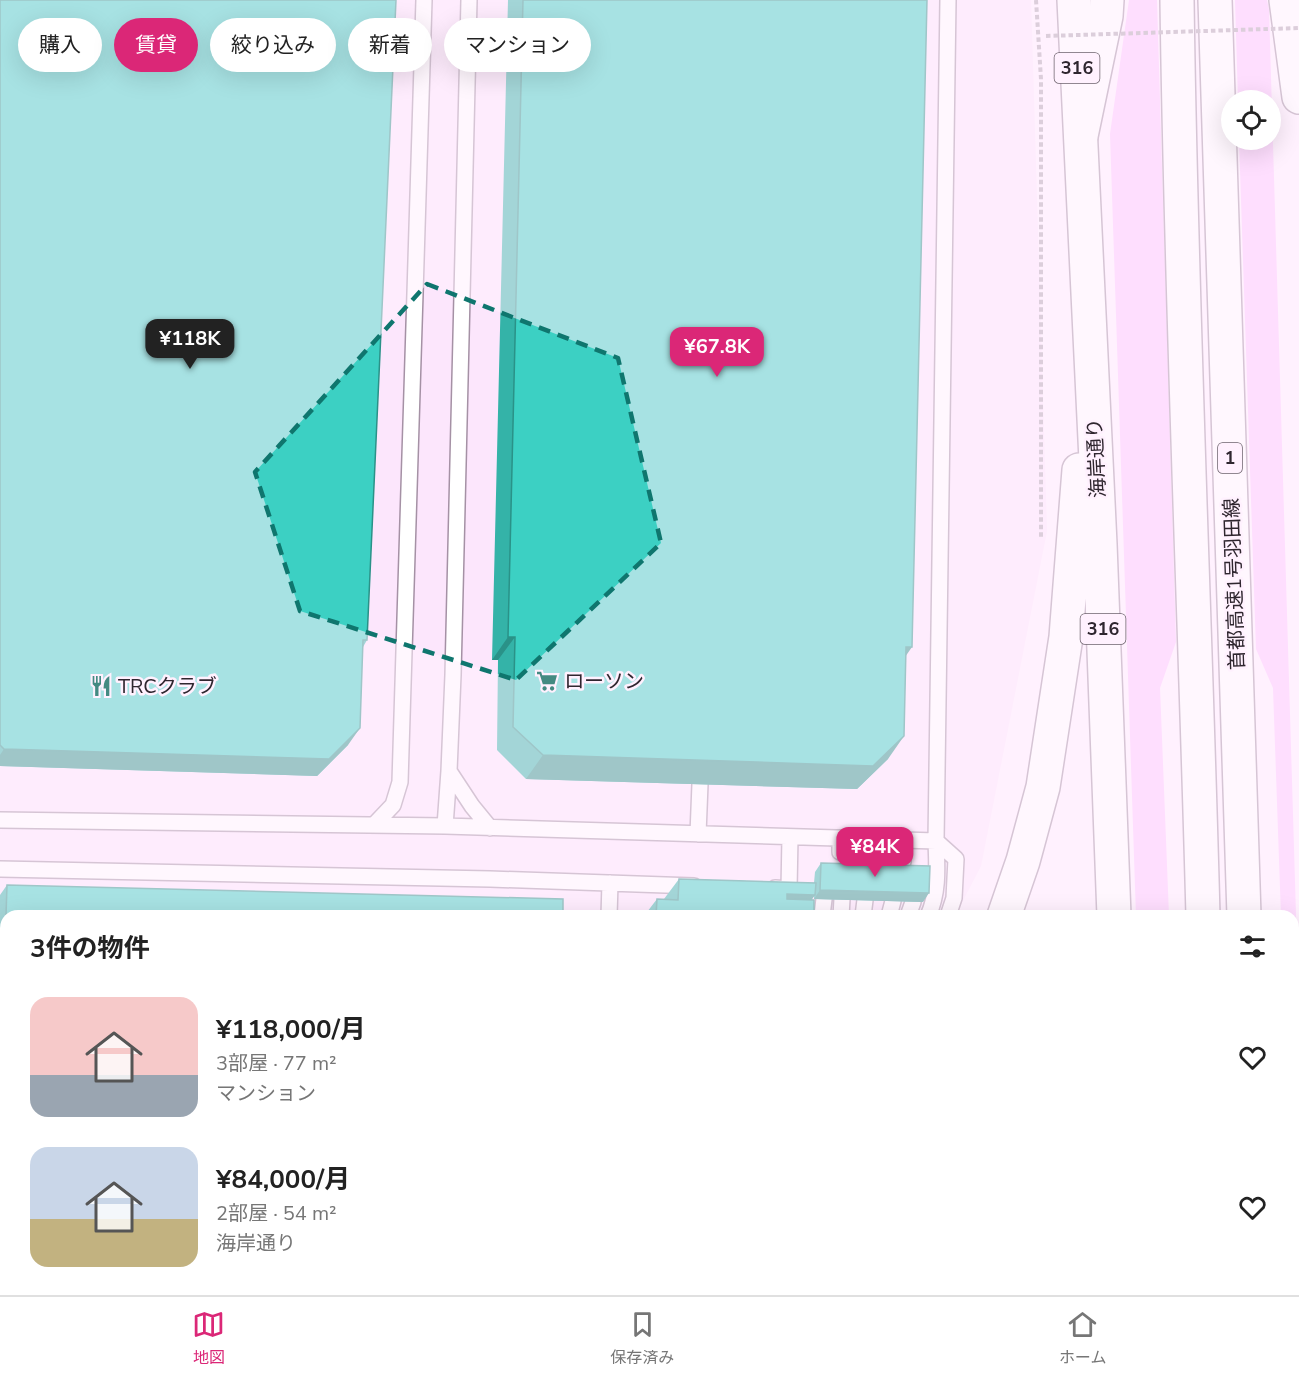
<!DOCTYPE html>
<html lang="ja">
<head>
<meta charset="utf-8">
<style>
  body { margin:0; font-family:"Nunito Sans","Noto Sans JP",sans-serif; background:#f2f2f2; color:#222; height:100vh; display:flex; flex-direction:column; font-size:22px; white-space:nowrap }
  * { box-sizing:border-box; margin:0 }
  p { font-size:20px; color:#767676 }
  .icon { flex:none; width:33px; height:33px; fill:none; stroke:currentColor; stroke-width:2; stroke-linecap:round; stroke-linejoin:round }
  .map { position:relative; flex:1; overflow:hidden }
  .sheet { position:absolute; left:0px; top:910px; width:1299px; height:386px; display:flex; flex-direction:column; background:#fff; border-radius:18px 18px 0 0; box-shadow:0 6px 24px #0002 }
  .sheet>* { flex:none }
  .guide { position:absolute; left:18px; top:18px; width:600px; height:54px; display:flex; gap:12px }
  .tools { position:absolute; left:1221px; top:90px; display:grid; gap:12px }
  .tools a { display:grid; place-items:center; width:60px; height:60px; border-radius:50%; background:#fff; box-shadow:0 6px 24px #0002; font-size:30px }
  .price { position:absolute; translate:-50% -51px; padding:0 14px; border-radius:12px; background:#db2777; color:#fff; font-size:20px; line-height:39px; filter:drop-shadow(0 2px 3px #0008) }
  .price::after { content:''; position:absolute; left:50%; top:36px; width:18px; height:14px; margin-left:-9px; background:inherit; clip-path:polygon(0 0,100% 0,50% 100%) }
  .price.active { background:#222; color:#fff }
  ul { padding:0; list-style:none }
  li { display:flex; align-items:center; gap:18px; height:150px; padding:0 30px }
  li span { display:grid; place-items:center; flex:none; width:168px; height:120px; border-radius:18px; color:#555 }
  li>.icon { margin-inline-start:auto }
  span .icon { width:72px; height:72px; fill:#fffc; stroke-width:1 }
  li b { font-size:26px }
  h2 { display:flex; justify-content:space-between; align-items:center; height:72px; padding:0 30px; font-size:26px }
  .pill { padding:0 21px; border-radius:27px; background:#fff; box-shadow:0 6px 24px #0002; font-size:21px; line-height:54px }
  .pill.active { background:#db2777; color:#fff }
  .tab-bar { display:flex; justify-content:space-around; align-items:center; height:84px; border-top:2px solid #e0e0e0; background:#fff; font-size:16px; color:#767676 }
  .tab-bar a { display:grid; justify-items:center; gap:3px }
  .tab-bar .active { color:#db2777 }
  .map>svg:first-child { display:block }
  .built { fill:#fce6fc }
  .green { fill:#fdc7fe }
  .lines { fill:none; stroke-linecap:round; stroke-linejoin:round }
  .lane-casing { stroke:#a591a5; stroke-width:18 }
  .primary-casing { stroke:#a591a5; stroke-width:36 }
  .highway-casing { stroke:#a591a5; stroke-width:36 }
  .path { stroke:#b1a5b1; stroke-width:4; stroke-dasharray:4.5 3; stroke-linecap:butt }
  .lane { stroke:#fff; stroke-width:15 }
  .primary { stroke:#fff; stroke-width:33 }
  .highway { stroke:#fff; stroke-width:33 }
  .path-bridge { stroke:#b1a5b1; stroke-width:4; stroke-dasharray:4.5 3; stroke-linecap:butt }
  .wall { fill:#34b3a8 }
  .shaded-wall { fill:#2a9288 }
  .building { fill:#3cd0c3; stroke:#2a9288; stroke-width:1.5 }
  .marked { fill:none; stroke:#0f766e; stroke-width:4.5; stroke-dasharray:12 8; stroke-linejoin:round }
  .labels { text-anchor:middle; stroke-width:5; stroke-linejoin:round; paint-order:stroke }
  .shield { fill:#fff1fe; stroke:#6d636d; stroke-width:1.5 }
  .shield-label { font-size:18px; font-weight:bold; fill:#2f262f }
  .street-label { font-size:20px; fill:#2f262f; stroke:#fff1fe }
  .poi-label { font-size:20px; fill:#2f262f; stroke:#fff1fe; text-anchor:start }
</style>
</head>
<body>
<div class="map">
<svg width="1299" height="1295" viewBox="0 0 1299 1295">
  <rect width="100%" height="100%" fill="#fff1fe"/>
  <path class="built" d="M 0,0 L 1031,0 L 1047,531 L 981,866 L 955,916 L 6,916 L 6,1290 L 682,1290 L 675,1295 L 0,1295 Z"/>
  <path class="green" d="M 1129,0 L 1157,0 L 1176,642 L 1160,688 L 1169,916 L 1136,916 L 1110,134 Z
    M 1235,0 L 1267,0 L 1269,10 L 1299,1016 L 1299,1295 L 1274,1295 L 1274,1290 L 1293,1290 L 1293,916 L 1281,916 L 1273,688 L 1256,649 L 1239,140 L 1270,140 L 1270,100 L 1238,100 Z
    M 861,1290 L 1003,1290 L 1008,1295 L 857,1295 Z"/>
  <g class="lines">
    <defs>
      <path id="lane" d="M 449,771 L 472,806 L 490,828
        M 0,820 L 445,826 L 936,841 L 948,0
        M 374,825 L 393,805 L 400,782 L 424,0
        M 445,826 L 449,771 L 453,675 L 469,0
        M 698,834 L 700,784
        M 840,838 L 840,852 L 860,860 L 868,873
        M 936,841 L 956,859 L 954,898 L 948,916
        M 0,869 L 490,879 L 694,886
        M 893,874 L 903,862 L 901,840
        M 775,888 L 789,889 L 790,837
        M 609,916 L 610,883
        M 822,916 L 824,899
        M 841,916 L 842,899
        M 863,916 L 865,900
        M 889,916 L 893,901
        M 908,916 L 913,902
        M 928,916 C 939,892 937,867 936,841
        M 0,1212 L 6,1213
        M 0,1280 L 6,1280
        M 656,1295 L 663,1290"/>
      <path id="primary" d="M 1074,0 L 1100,544 L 1114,916
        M 1004,916 L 1023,861 L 1043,787 L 1066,637 L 1079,470
        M 1064,1290 L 1066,1295
        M 1126,1290 L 1126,1295
        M 745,1295 L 750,1290
        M 807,1295 L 810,1290"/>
      <path id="highway" d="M 1177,0 C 1181,306 1195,611 1203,916
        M 1215,0 L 1244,916
        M 1286,0 L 1299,97
        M 1081,136 L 1106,16 L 1107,0
        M 1215,1290 L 1215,1295
        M 1255,1290 L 1256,1295"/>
    </defs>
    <use href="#lane" class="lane-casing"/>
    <use href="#primary" class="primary-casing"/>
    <use href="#highway" class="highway-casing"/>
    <path class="path" d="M 1036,0 L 1041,79 L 1041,537
      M 1293,1106 L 1299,1105"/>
    <use href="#lane" class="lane"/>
    <use href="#primary" class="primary"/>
    <use href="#highway" class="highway"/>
    <path class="path-bridge" d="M 1046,36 L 1299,28"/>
  </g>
  <path class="wall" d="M 0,0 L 367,640 L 363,647 L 348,745 L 317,776 L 0,766 Z
    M 508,0 L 927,0 L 905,656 L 888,759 L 857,789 L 526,779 L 497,750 L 498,660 L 492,660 Z
    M 821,863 L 923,902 L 814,899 L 814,896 L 811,900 L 814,916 L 644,916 L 657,899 L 664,899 L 679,879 L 814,883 L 815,872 Z
    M 7,885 L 6,916 L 6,1201 L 0,1201 L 0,895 Z
    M 462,1290 L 601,1290 L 601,1295 L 462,1295 Z"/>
  <path class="shaded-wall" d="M 508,637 L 515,637 L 498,660 L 492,660 Z
    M 906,647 L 912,647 L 896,670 Z
    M 360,728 L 348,745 L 317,776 L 0,766 L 0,755 L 4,749 Z
    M 904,736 L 888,759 L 857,789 L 526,779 L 543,755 Z
    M 820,890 L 929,893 L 923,902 L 814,899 Z
    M 787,894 L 815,895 L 800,916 L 771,916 Z
    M 3,1046 L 6,1046 L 6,1062 L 0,1062 L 0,1050 Z
    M 0,1185 L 6,1185 L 6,1201 L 0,1201 Z"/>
  <path class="building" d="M 0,0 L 396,0 L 367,640 L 363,640 L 360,728 L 329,759 L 4,749 L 0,745 Z
    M 523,0 L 927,0 L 912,647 L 906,647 L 904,736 L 873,766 L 543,755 L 513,727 L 515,637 L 508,637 Z
    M 821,863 L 930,866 L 929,893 L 820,890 Z
    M 679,879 L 816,883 L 815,895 L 787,894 L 787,899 L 814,900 L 814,916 L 656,916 L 657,899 L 678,900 Z
    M 7,885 L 563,899 L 563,916 L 6,916 Z
    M 6,929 L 6,1046 L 3,1046 Z
    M 0,1056 L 6,1057 L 6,1185 L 0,1185 Z
    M 0,1284 L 6,1284 L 6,1290 L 252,1290 L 252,1295 L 0,1295 Z
    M 473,1290 L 601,1290 L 601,1295 L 473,1295 Z"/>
  <path d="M0 0H1299V1295H0ZM 427,284 L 618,358 L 661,543 L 516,680 L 300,611 L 255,472 Z" fill="#fff1fe" fill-opacity=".55" fill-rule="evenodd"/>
  <path class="marked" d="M 427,284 L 618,358 L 661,543 L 516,680 L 300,611 L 255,472 Z"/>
  <defs>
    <symbol id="supermarket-bare" viewBox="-9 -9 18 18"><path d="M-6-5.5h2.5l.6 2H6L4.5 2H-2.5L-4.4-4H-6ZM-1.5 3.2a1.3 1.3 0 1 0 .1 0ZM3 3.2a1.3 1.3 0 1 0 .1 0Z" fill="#448a82" stroke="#fff1fe" stroke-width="2.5" paint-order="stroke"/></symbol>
    <symbol id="restaurant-bare" viewBox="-9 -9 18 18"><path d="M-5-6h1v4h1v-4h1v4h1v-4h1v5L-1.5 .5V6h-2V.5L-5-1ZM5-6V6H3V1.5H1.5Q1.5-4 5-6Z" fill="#448a82" stroke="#fff1fe" stroke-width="2.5" paint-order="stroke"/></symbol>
  </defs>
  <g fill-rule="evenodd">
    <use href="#supermarket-bare" x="532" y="666" width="30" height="30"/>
    <use href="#restaurant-bare" x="86" y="671" width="30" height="30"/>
  </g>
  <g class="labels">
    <g class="shield">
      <rect x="1054.5" y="53" width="45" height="30" rx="4.5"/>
      <rect x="1218" y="443" width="24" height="30" rx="4.5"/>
      <rect x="1080.5" y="614" width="45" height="30" rx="4.5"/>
    </g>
    <g class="shield-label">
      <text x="1077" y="74">316</text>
      <text x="1230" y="464">1</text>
      <text x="1103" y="635">316</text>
    </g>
    <g class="street-label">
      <text transform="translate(1096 458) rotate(-93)" y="7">海岸通り</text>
      <text transform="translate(1234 584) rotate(-92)" y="7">首都高速1号羽田線</text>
    </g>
    <g class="poi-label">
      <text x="564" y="688">ローソン</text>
      <text x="118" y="693">TRCクラブ</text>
    </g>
  </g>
</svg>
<div class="tools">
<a><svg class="icon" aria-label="locate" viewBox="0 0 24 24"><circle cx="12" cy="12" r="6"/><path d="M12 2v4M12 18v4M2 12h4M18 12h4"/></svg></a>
</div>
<b class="price active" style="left:190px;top:370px">¥118K</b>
<b class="price" style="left:717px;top:378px">¥67.8K</b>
<b class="price" style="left:875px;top:878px">¥84K</b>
<div class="guide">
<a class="pill">購入</a>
<a class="pill active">賃貸</a>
<a class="pill">絞り込み</a>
<a class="pill">新着</a>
<a class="pill">マンション</a>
</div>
<section class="sheet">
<h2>3件の物件<svg class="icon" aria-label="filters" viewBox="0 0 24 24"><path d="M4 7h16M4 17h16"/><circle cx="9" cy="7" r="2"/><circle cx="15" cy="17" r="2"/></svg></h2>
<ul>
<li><span style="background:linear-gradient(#f6c9c9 65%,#9aa5b1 0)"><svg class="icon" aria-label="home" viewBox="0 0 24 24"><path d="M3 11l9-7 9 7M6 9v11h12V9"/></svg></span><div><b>¥118,000/月</b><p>3部屋 · 77 m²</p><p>マンション</p></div><svg class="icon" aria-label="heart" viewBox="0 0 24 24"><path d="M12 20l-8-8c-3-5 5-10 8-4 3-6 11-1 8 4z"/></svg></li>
<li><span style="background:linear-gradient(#c9d6e8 60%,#c2b280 0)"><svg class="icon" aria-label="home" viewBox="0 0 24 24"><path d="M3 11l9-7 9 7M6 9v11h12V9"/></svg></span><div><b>¥84,000/月</b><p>2部屋 · 54 m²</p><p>海岸通り</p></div><svg class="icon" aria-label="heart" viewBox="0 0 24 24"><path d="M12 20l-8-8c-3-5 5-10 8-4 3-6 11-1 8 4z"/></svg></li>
</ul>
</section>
</div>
<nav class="tab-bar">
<a class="active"><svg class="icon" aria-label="map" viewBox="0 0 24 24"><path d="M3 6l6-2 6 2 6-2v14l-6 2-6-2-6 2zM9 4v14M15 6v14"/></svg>地図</a>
<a><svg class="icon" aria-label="saved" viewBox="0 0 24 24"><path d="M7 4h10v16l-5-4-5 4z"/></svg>保存済み</a>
<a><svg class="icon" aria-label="home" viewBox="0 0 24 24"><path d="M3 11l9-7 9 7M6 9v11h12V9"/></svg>ホーム</a>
</nav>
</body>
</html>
